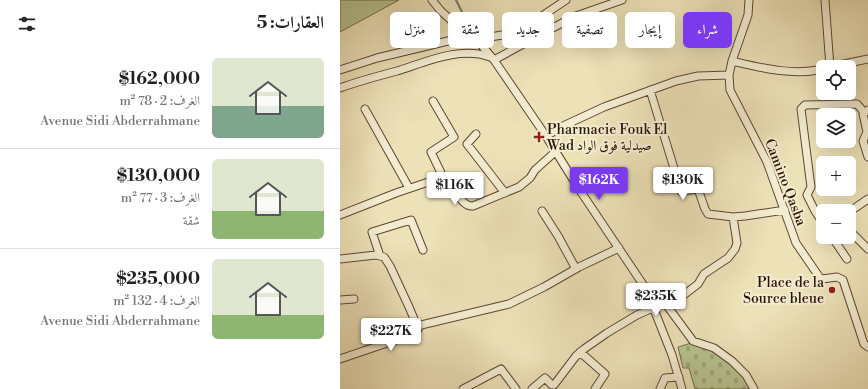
<!DOCTYPE html>
<html lang="ar">
<head>
<meta charset="utf-8">
<style>
  body { margin:0; font-family:"Libre Bodoni",Amiri,serif; background:#f2f2f2; color:#202124; direction:rtl; height:100vh; display:flex; flex-direction:column; font-size:15px; white-space:nowrap }
  * { box-sizing:border-box; margin:0 }
  p { font-size:13px; color:#757577 }
  .icon { flex:none; width:22px; height:22px; fill:none; stroke:currentColor; stroke-width:2; stroke-linecap:round; stroke-linejoin:round }
  .map { position:relative; flex:1; overflow:hidden; direction:ltr }
  .panel { display:flex; flex-direction:column; background:#fff; width:340px }
  .panel>* { flex:none }
  .banner { position:absolute; left:12px; top:12px; width:380px; height:36px; direction:rtl; display:flex; gap:8px }
  .buttons { position:absolute; left:476px; top:60px; display:grid; gap:8px }
  .buttons a { display:grid; place-items:center; width:40px; height:40px; border-radius:6px; background:#fff; box-shadow:0 4px 16px #0002; font-size:20px }
  .price { position:absolute; translate:-50% -34px; padding:0 9px; border-radius:4px; background:#fff; color:#222; font-size:13px; line-height:26px; filter:drop-shadow(0 1px 2px #0008) }
  .price::after { content:''; position:absolute; left:50%; top:24px; width:12px; height:9px; margin-left:-6px; background:inherit; clip-path:polygon(0 0,100% 0,50% 100%) }
  .price.selected { background:#7c3aed; color:#fff }
  ul { padding:0; list-style:none }
  li { display:flex; align-items:center; gap:12px; height:100px; padding:0 16px }
  li+li { border-top:1px solid #e0e0e0 }
  li span { display:grid; place-items:center; flex:none; width:112px; height:80px; border-radius:6px; color:#555 }
  li>.icon { margin-inline-start:auto }
  span .icon { width:48px; height:48px; fill:#fffc; stroke-width:1 }
  li b { font-size:17px }
  h2 { display:flex; justify-content:space-between; align-items:center; height:48px; padding:0 16px; font-size:17px }
  .tag { padding:0 14px; border-radius:6px; background:#fff; box-shadow:0 4px 16px #0002; font-size:14px; line-height:36px }
  .tag.selected { background:#7c3aed; color:#fff }
  main { display:flex; flex:1; min-height:0 }
  .map>svg:first-child { display:block }
  .cemetery { fill:url(#cemetery-stones); stroke:#736b4a }
  .pitch { fill:#b7c38f; stroke:#736b4a }
  .lines { fill:none; stroke-linecap:round; stroke-linejoin:round }
  .stream { stroke:#6f7a6a; stroke-width:2 }
  .minor-casing { stroke:#5e4632; stroke-width:9 }
  .minor { stroke:#f3ecd1; stroke-width:7 }
  .poi-dot { fill:#8f2418; stroke:#f3ecd1; stroke-width:1.5 }
  .labels { text-anchor:middle; stroke-width:4; stroke-linejoin:round; paint-order:stroke }
  .poi-label { font-size:14px; fill:#2f1305; stroke:#f3ecd1; text-anchor:start }
  .street-label { font-size:14px; fill:#2f1305; stroke:#f3ecd1 }
</style>
</head>
<body>
<main>
<div class="map">
<svg width="528" height="389" viewBox="0 0 528 389">
  <defs>
    <pattern id="cemetery-stones" width="16" height="16" patternUnits="userSpaceOnUse"><rect width="16" height="16" fill="#b7c38f"/><path d="M2 7V4a2 2 0 0 1 4 0v3zM10 15v-3a2 2 0 0 1 4 0v3z" fill="#9ea77a"/></pattern>
  </defs>
  <rect width="100%" height="100%" fill="#ede1b8"/>
  <filter id="stains"><feTurbulence type="fractalNoise" baseFrequency=".005" numOctaves="4"/><feColorMatrix values="0 0 0 0 .2 0 0 0 0 .09 0 0 0 0 .02 0 0 0 .5 -.17"/></filter>
  <radialGradient id="worn" r=".72"><stop offset=".6" stop-color="#630" stop-opacity="0"/><stop offset="1" stop-color="#630" stop-opacity=".3"/></radialGradient>
  <path class="cemetery" d="M 351,343 L 373,349 L 400,368 L 410,389 L 355,389 L 349,368 L 343,368 L 338,347 Z"/>
  <path class="pitch" d="M 0,0 L 59,0 L 0,32 Z"/>
  <g class="lines">
    <path class="stream" d="M 116,0 L 123,14"/>
    <defs>
      <path id="minor" d="M 92,0 L 100,10 L 117,26 L 133,35 L 154,60 L 206,136 L 239,189 L 306,289 L 332,355 L 342,389
        M 409,0 L 408,15 L 392,61 L 389,75 L 390,90 L 427,162 L 456,243 L 480,278 L 482,279 L 497,277 L 503,280 L 524,344 L 528,347
        M 485,0 L 490,67
        M 154,60 L 233,17 L 282,0
        M 392,61 C 422,68 452,76 483,69
        M 490,67 L 528,59
        M 0,70 L 37,58 L 133,35 L 150,37 L 174,33 L 184,28 L 226,0
        M 0,88 C 19,81 38,76 57,71 C 86,62 120,46 150,57
        M 310,90 L 341,191 L 358,189 L 365,209 L 368,214 L 393,217 L 405,216 L 445,210
        M 93,101 L 114,137 L 91,152 L 103,177
        M 25,109 L 69,188
        M 528,110 L 523,114 L 527,132 L 523,141 L 528,157
        M 136,134 L 127,144 L 165,193
        M 206,136 L 223,126 L 264,107 L 336,81 L 358,76 L 389,75
        M 202,211 L 218,236 L 236,269
        M 509,212 L 528,199
        M 0,215 L 56,193 L 103,177 C 115,183 119,207 133,206 L 179,187 L 190,178 L 195,170 L 215,152
        M 483,223 L 475,211 L 467,195 L 471,187 L 461,109 L 465,105 L 517,104 L 524,112
        M 509,230 L 528,249
        M 492,237 L 507,259
        M 40,256 L 32,232 L 71,220 L 83,250
        M 0,259 L 36,255 L 44,257 L 50,266 L 69,307 L 77,326 L 169,304 L 204,287 L 239,267 L 279,248
        M 0,300 L 14,299
        M 325,303 L 353,341 L 374,348 L 392,361 L 406,375 L 414,389
        M 240,352 L 265,374 L 255,389
        M 0,359 L 56,340 L 78,329 L 77,326
        M 123,389 L 161,369 L 176,389
        M 192,389 L 205,378 L 212,385 L 214,385 L 236,356 L 244,349 L 267,333 L 297,315 L 345,294 L 358,284 L 364,274 L 388,258 L 395,249 L 397,243 L 393,217
        M 320,389 L 325,378 L 339,377"/>
    </defs>
    <use href="#minor" class="minor-casing"/>
    <use href="#minor" class="minor"/>
  </g>
  <g class="poi-dot">
    <path d="M197 131h4v4h4v4h-4v4h-4v-4h-4v-4h4z"/>
    <circle cx="492" cy="290" r="4"/>
  </g>
  <g class="labels">
    <g class="poi-label">
      <text x="207" y="134">Pharmacie Fouk El<tspan x="207" dy="16">Wad صيدلية فوق الواد</tspan></text>
      <text x="484" y="287" text-anchor="end">Place de la<tspan x="484" dy="16">Source bleue</tspan></text>
    </g>
    <g class="street-label">
      <text transform="translate(446 182) rotate(69)" y="5">Camino Qasba</text>
    </g>
  </g>
  <rect width="100%" height="100%" filter="url(#stains)"/>
  <rect width="100%" height="100%" fill="url(#worn)"/>
</svg>
<div class="buttons">
<a><svg class="icon" aria-label="locate" viewBox="0 0 24 24"><circle cx="12" cy="12" r="6"/><path d="M12 2v4M12 18v4M2 12h4M18 12h4"/></svg></a>
<a><svg class="icon" aria-label="layers" viewBox="0 0 24 24"><path d="M12 4l9 5-9 5-9-5zM3 14l9 5 9-5"/></svg></a>
<a>+</a>
<a>−</a>
</div>
<b class="price selected" style="left:259px;top:201px">$162K</b>
<b class="price" style="left:343px;top:201px">$130K</b>
<b class="price" style="left:115px;top:206px">$116K</b>
<b class="price" style="left:316px;top:317px">$235K</b>
<b class="price" style="left:51px;top:352px">$227K</b>
<div class="banner">
<a class="tag selected">شراء</a>
<a class="tag">إيجار</a>
<a class="tag">تصفية</a>
<a class="tag">جديد</a>
<a class="tag">شقة</a>
<a class="tag">منزل</a>
</div>
</div>
<section class="panel">
<h2>العقارات: 5<svg class="icon" aria-label="filters" viewBox="0 0 24 24"><path d="M4 7h16M4 17h16"/><circle cx="9" cy="7" r="2"/><circle cx="15" cy="17" r="2"/></svg></h2>
<ul>
<li><span style="background:linear-gradient(#dfe7d0 60%,#7fa58c 0)"><svg class="icon" aria-label="home" viewBox="0 0 24 24"><path d="M3 11l9-7 9 7M6 9v11h12V9"/></svg></span><div><b>$162,000</b><p>الغرف: 2 · 78 m²</p><p>Avenue Sidi Abderrahmane</p></div></li>
<li><span style="background:linear-gradient(#dfe7d0 65%,#8fb573 0)"><svg class="icon" aria-label="home" viewBox="0 0 24 24"><path d="M3 11l9-7 9 7M6 9v11h12V9"/></svg></span><div><b>$130,000</b><p>الغرف: 3 · 77 m²</p><p>شقة</p></div></li>
<li><span style="background:linear-gradient(#dfe7d0 70%,#8fb573 0)"><svg class="icon" aria-label="home" viewBox="0 0 24 24"><path d="M3 11l9-7 9 7M6 9v11h12V9"/></svg></span><div><b>$235,000</b><p>الغرف: 4 · 132 m²</p><p>Avenue Sidi Abderrahmane</p></div></li>
</ul>
</section>
</main>
</body>
</html>
